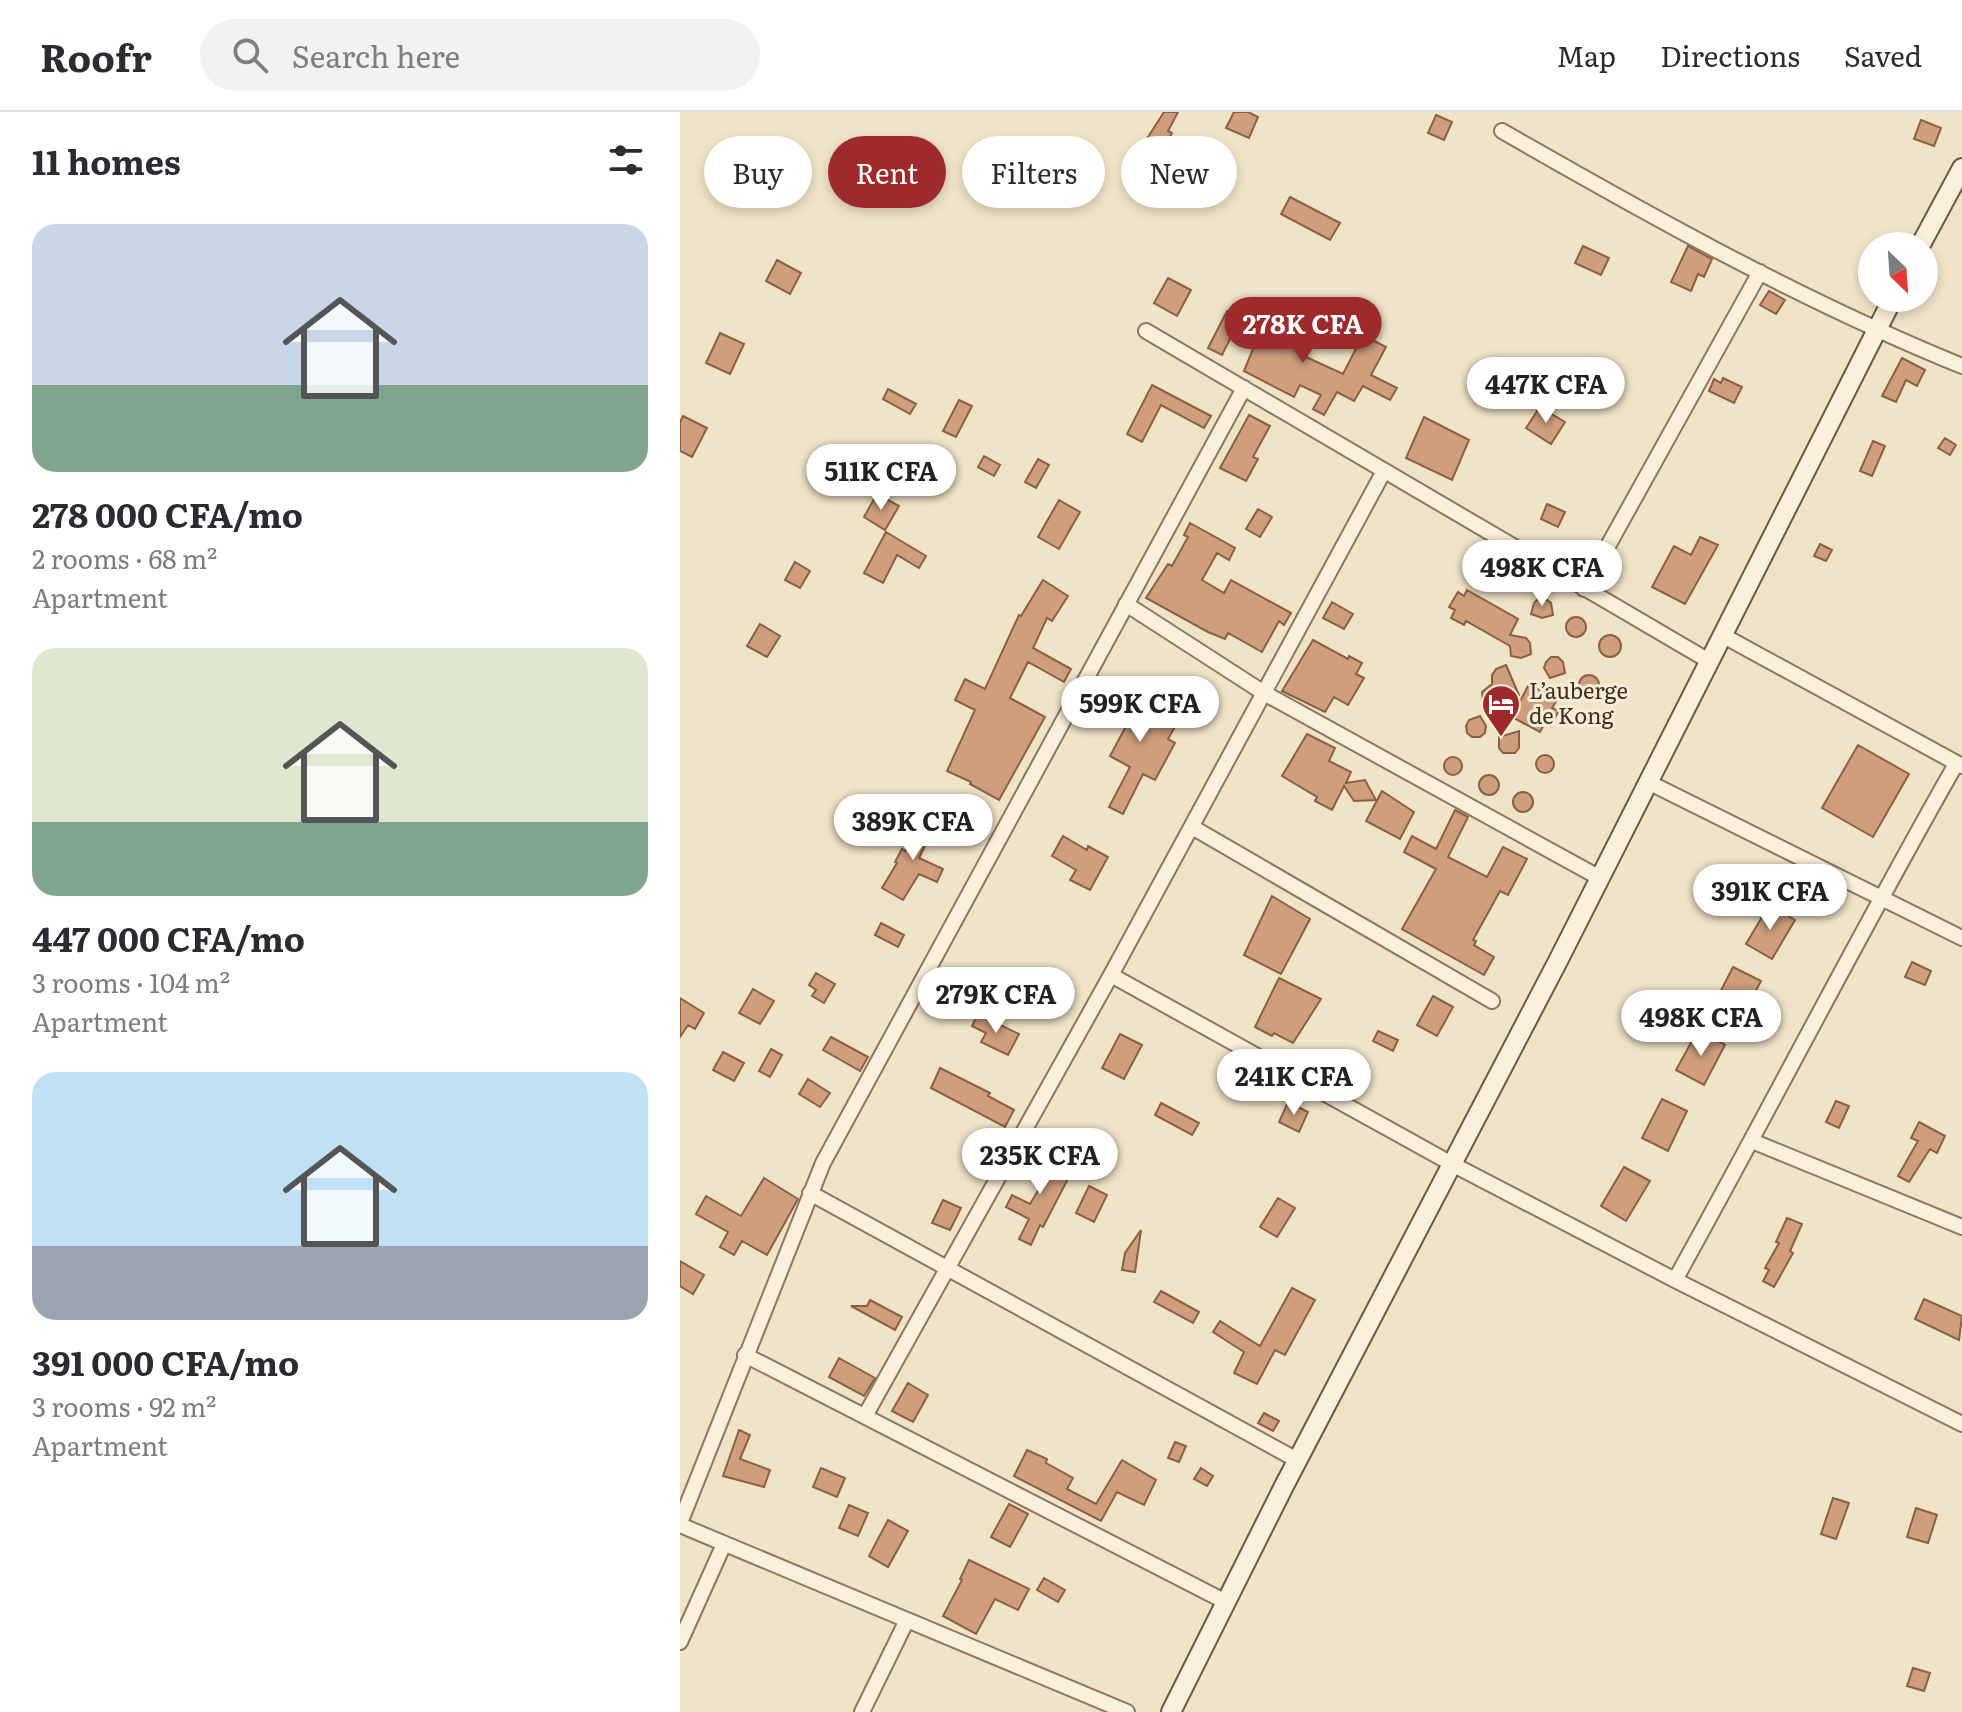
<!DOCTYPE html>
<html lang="en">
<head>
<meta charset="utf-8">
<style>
  body { margin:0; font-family:Literata,serif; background:#f2f2f3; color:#2b2b33; height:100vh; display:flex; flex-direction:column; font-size:30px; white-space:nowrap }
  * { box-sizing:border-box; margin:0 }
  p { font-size:26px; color:#7c7c81 }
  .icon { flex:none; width:44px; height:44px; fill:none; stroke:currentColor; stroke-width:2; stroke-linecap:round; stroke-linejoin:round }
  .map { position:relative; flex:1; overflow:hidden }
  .side { display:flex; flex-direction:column; background:#fff; width:680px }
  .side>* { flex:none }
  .hud { position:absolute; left:24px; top:24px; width:760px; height:72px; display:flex; gap:16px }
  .needle { width:52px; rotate:155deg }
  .controls { position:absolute; left:1178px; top:120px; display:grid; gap:16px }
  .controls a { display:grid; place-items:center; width:80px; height:80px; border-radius:50%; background:#fff; box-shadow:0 4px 12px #0003; font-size:40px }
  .price { position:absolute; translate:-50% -68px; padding:0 18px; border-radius:28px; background:#fff; color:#222; font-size:26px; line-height:52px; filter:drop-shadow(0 2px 4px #0008) }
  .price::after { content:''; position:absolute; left:50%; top:48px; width:24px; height:18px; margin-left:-12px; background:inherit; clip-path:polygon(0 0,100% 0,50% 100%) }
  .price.current { background:#9e2a2b; color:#fff }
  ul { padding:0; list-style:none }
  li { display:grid; align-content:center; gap:16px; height:424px; padding:0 32px }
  li span { display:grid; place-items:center; height:248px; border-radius:24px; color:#555 }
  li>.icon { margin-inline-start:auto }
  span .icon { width:144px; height:144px; fill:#fffc; stroke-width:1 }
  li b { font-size:34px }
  h2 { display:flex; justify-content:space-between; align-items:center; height:96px; padding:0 32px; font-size:34px }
  .tag { padding:0 28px; border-radius:36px; background:#fff; box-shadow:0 4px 12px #0003; font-size:28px; line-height:72px }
  .tag.current { background:#9e2a2b; color:#fff }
  header { display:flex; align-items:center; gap:48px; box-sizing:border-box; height:112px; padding:0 40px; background:#fff; border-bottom:2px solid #e1e1e2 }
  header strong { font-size:38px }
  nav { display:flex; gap:44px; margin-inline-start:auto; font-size:28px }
  .search { width:560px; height:72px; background:#f2f2f3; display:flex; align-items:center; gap:20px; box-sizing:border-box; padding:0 28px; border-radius:44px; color:#7c7c81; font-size:30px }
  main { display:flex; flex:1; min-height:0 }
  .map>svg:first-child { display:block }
  .building { fill:#cf9f7d; stroke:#8d5f41; stroke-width:2 }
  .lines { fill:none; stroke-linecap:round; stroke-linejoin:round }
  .minor-casing { stroke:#8d765c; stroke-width:18 }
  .secondary-casing { stroke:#6f573f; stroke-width:22 }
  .minor { stroke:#faf1dc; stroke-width:14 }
  .secondary { stroke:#faf1dc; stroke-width:18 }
  .labels { text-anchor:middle; stroke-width:6; stroke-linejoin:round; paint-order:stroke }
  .poi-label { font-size:22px; fill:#3d2e20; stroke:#f7eed8; text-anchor:start }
</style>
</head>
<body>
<header>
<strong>Roofr</strong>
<div class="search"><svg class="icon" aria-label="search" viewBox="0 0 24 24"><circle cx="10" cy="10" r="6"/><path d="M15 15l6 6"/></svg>Search here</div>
<nav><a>Map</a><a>Directions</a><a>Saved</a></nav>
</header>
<main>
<section class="side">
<h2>11 homes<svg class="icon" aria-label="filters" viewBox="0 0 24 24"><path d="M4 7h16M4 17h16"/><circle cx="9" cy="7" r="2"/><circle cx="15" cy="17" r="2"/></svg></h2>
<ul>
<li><span style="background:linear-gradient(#c9d6e8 65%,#7fa58c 0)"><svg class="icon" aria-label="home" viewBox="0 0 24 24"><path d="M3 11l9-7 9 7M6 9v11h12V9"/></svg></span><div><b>278 000 CFA/mo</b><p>2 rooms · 68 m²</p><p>Apartment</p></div></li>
<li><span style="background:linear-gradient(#dfe7d0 70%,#7fa58c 0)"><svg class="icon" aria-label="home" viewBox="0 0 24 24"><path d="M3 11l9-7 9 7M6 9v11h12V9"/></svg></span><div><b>447 000 CFA/mo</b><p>3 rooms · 104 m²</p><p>Apartment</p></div></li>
<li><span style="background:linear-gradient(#bfe0f5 70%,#9aa5b1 0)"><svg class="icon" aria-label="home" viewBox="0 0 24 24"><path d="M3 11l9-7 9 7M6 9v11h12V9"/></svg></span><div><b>391 000 CFA/mo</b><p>3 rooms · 92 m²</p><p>Apartment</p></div></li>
</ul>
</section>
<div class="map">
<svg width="1282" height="1600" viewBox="0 0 1282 1600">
  <rect width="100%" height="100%" fill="#f0e4c8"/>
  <path class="building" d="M 484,0 L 498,0 L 488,19 L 492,21 L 485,34 L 468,25 Z
    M 554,0 L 568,0 L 578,5 L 569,26 L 546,16 Z
    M 756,3 L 772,10 L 764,28 L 748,21 Z
    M 1241,8 L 1261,16 L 1254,34 L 1234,27 Z
    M 610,85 L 660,111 L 650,128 L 601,102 Z
    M 903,134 L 929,146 L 921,163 L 895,151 Z
    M 1008,134 L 1032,147 L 1024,165 L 1018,162 L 1011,179 L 991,170 Z
    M 97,148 L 121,161 L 110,182 L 86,169 Z
    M 488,166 L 511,178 L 497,204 L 474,191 Z
    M 1089,179 L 1105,188 L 1096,202 L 1080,193 Z
    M 547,199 L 627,243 L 626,245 L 663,262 L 683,223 L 706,235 L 691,263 L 717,276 L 710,288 L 683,274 L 674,289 L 657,280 L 644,303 L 633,297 L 641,283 L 620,273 L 614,285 L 564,259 L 573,237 L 551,225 L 542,243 L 528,236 Z
    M 40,221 L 64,232 L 50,262 L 26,251 Z
    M 1222,246 L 1245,258 L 1237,274 L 1226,268 L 1216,290 L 1202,284 Z
    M 1043,266 L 1062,275 L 1054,291 L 1029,279 L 1034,267 L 1041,271 Z
    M 472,273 L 531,304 L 524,316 L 481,293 L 462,330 L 447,322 Z
    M 208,277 L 236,292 L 230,302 L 203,287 Z
    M 279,288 L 292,294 L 276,325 L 263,319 Z
    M 860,295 L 885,310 L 871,332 L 846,316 Z
    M 569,303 L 590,314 L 573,345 L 578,347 L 566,369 L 540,356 Z
    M 3,304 L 27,316 L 12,345 L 0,339 L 0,310 Z
    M 744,305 L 789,328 L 772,368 L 726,346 Z
    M 1265,326 L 1276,333 L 1270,343 L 1258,336 Z
    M 1193,329 L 1205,334 L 1192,364 L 1180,359 Z
    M 304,344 L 320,353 L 314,364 L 298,355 Z
    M 358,347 L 369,353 L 356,376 L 345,370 Z
    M 197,382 L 219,394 L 205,418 L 184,405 Z
    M 379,388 L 400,400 L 379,437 L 358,425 Z
    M 867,392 L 885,400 L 878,415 L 861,407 Z
    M 578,397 L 592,405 L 580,425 L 566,417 Z
    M 510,411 L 555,436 L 549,448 L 537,441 L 522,468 L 544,481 L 551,468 L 611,501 L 604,513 L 599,509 L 582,540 L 548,521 L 545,527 L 528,520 L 466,486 L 488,452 L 492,454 L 508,425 L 504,423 Z
    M 206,420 L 246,444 L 239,456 L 217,443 L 203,471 L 184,461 Z
    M 1020,425 L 1038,433 L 1005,492 L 972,475 L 994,434 L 1011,443 Z
    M 1140,432 L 1152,438 L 1146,449 L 1134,444 Z
    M 115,450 L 130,459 L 120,476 L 105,468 Z
    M 363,468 L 388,484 L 372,509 L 367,506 L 353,536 L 391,557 L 384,570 L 348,550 L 330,586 L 365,605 L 319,688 L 290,672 L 291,670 L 267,659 L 295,598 L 275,588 L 285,567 L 305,577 L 339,503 L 341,504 Z
    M 787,478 L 838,507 L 830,523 L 846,526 L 850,531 L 851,542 L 841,546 L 831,544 L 830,534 L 786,509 L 784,513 L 771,506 L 775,498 L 769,495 L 778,480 L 784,484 Z
    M 859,486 L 866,487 L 871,491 L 873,503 L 862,506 L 851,502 L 854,491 Z
    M 652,490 L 673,502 L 664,517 L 643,506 Z
    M886 515a10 10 0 1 1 20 0a10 10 0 1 1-20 0Z
    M 80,512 L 100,524 L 87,545 L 67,534 Z
    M919 534a11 11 0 1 1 22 0a11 11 0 1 1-22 0Z
    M 633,528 L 668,547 L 669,544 L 682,551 L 676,562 L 684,566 L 668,593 L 654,585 L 645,600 L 602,579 Z
    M 871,545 L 878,545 L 883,550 L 885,561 L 870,566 L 864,556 L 866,550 Z
    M 826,553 L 839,583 L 804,598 L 802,580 L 812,572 L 812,563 L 816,557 Z
    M899 573a10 10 0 1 1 20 0a10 10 0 1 1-20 0Z
    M 442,572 L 463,582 L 458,590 L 497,611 L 488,627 L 495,631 L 475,668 L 463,662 L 443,702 L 429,695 L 450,655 L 430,644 L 452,603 L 431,593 Z
    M 849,572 L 877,588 L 872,596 L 879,599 L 870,614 L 865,611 L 860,620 L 832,605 Z
    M 800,604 L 806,614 L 805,621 L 800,625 L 792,625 L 787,621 L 786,614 L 789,608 Z
    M 839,619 L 839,636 L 835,641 L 823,641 L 819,636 L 819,625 Z
    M 627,622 L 655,636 L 649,649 L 671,660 L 666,671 L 685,668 L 696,688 L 674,689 L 664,674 L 652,698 L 635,689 L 637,685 L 602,664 Z
    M 1178,633 L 1229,662 L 1193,725 L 1142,696 Z
    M856 652a9 9 0 1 1 18 0a9 9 0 1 1-18 0Z
    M764 654a9 9 0 1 1 18 0a9 9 0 1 1-18 0Z
    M799 673a10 10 0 1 1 20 0a10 10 0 1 1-20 0Z
    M 702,679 L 734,700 L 720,727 L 686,709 Z
    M833 690a10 10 0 1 1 20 0a10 10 0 1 1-20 0Z
    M 775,698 L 788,705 L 768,745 L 807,765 L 823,735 L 847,747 L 828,783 L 820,779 L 793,828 L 796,829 L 794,833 L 814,845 L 804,863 L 722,817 L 756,757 L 724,740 L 732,724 L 756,737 Z
    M 243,702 L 257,709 L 239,746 L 263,757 L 257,770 L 239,762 L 223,788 L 202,776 L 217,751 L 215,750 L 222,737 L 225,739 Z
    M 383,724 L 407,738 L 408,734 L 428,745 L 410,778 L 390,768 L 396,758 L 372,744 Z
    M 592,784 L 630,807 L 601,862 L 564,843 Z
    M 1089,793 L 1115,808 L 1092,847 L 1066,832 Z
    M 201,811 L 224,823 L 218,835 L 195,823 Z
    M 1232,850 L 1251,859 L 1245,873 L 1225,865 Z
    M 1053,855 L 1081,869 L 1060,909 L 1032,896 Z
    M 136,861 L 155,872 L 144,891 L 132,884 L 136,878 L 129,873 Z
    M 599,866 L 641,887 L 613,931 L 594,921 L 592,924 L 575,915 Z
    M 73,877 L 94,889 L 80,912 L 59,901 Z
    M 753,884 L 773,895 L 757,924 L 737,913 Z
    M 0,886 L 24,901 L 15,917 L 8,913 L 0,925 Z
    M 298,902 L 339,922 L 328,943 L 301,930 L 306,921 L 292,914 Z
    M 1018,918 L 1045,933 L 1024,973 L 996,958 Z
    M 698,919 L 718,928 L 713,939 L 693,929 Z
    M 440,922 L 462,933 L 444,967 L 422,956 Z
    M 151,925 L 188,945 L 180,959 L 143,938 Z
    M 91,937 L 102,943 L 90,965 L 79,959 Z
    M 43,940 L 64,951 L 54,969 L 33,958 Z
    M 260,956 L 310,981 L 308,984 L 334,998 L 325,1015 L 251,976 Z
    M 128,967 L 150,981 L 140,995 L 119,982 Z
    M 982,987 L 1007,999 L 988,1039 L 962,1026 Z
    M 1156,989 L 1169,994 L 1159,1016 L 1146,1010 Z
    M 608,990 L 628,1000 L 619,1020 L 599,1010 Z
    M 481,991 L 519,1011 L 512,1023 L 475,1003 Z
    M 1239,1010 L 1265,1024 L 1257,1041 L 1250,1037 L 1229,1070 L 1218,1064 L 1238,1029 L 1231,1026 Z
    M 353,1040 L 391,1061 L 363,1115 L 360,1113 L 351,1133 L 339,1127 L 349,1107 L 326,1095 L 332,1083 L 350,1092 L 366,1065 L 346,1054 Z
    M 944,1055 L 970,1069 L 946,1109 L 921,1094 Z
    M 84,1066 L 118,1087 L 87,1143 L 62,1129 L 54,1143 L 40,1135 L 48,1120 L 16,1102 L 26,1084 L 61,1104 Z
    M 409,1074 L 427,1083 L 414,1110 L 396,1101 Z
    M 598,1086 L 615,1096 L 597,1125 L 580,1115 Z
    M 263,1088 L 281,1096 L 270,1118 L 252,1111 Z
    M 1107,1106 L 1122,1112 L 1110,1139 L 1113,1141 L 1094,1175 L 1083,1169 L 1089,1158 L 1085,1156 L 1099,1131 L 1096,1130 Z
    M 461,1118 L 455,1160 L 442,1158 L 445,1141 Z
    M 0,1149 L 24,1163 L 13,1182 L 0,1174 Z
    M 612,1176 L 635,1188 L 605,1243 L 595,1238 L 577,1272 L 554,1261 L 564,1240 L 533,1220 L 540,1209 L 580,1234 Z
    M 481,1179 L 519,1200 L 513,1211 L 474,1190 Z
    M 1244,1187 L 1282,1204 L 1279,1228 L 1235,1207 Z
    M 190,1188 L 222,1205 L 215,1218 L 171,1194 L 187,1194 Z
    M 159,1246 L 195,1266 L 184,1284 L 149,1265 Z
    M 228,1271 L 248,1283 L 233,1310 L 212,1299 Z
    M 584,1301 L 599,1309 L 593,1319 L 578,1311 Z
    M 59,1318 L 70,1323 L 60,1347 L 90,1358 L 84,1375 L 43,1364 Z
    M 495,1330 L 506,1334 L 499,1350 L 488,1346 Z
    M 347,1338 L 367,1347 L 366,1351 L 393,1366 L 387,1377 L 416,1392 L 442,1348 L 476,1368 L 464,1393 L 437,1380 L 421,1409 L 334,1364 Z
    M 141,1356 L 165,1366 L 157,1385 L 133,1375 Z
    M 521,1356 L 533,1364 L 527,1374 L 514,1367 Z
    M 1153,1386 L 1169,1391 L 1156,1427 L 1141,1422 Z
    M 329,1392 L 348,1402 L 330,1435 L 311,1425 Z
    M 169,1393 L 188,1401 L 178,1424 L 159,1416 Z
    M 1236,1396 L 1257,1403 L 1248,1431 L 1227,1425 Z
    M 208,1408 L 228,1419 L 208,1455 L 189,1444 Z
    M 289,1448 L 349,1477 L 338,1498 L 315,1487 L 296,1522 L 263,1504 L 282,1468 L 280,1467 Z
    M 364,1466 L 385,1478 L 378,1490 L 357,1478 Z
    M 1233,1556 L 1250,1561 L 1244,1579 L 1227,1574 Z"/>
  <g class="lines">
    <defs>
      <path id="minor" d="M 822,19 C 972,105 1122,189 1282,254
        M 466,219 L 1029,549
        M 904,477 L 1080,160
        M 446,492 L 584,581 L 920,766
        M 1042,523 L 1282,654
        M 968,670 L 1282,826
        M 512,715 L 812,889
        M 431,863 L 772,1052 L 995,1168 L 1282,1312
        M 1072,1029 L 1282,1115
        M 130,1081 L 617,1348
        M 995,1168 C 1090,997 1179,822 1276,652
        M 65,1243 L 546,1490
        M 185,1304 L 431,863 L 704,359
        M 0,1411 L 143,1051 L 564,276
        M 0,1413 L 447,1600
        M 0,1530 L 44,1432
        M 182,1600 L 227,1508"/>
      <path id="secondary" d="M 1240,134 L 1282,56
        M 491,1600 L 604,1374 L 879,847 L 1213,186"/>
    </defs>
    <use href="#minor" class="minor-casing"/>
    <use href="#secondary" class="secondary-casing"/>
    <use href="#minor" class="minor"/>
    <use href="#secondary" class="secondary"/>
  </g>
  <defs>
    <symbol id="hotel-pin" viewBox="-11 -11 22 30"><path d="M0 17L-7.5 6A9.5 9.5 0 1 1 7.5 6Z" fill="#9e2a2b" stroke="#f7eed8"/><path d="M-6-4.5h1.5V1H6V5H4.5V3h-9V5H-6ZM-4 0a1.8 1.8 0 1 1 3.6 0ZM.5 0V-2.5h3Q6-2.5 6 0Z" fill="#fff"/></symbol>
  </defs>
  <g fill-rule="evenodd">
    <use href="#hotel-pin" x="799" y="570" width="44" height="60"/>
  </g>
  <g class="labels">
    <g class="poi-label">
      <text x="849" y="587">L’auberge<tspan x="849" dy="25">de Kong</tspan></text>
    </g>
  </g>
</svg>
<div class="controls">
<a><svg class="needle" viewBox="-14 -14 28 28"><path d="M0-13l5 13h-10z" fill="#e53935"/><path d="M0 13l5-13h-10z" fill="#7c7c81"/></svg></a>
</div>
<b class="price current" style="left:623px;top:253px">278K CFA</b>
<b class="price" style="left:866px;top:313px">447K CFA</b>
<b class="price" style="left:201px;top:400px">511K CFA</b>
<b class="price" style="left:862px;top:496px">498K CFA</b>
<b class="price" style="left:460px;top:632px">599K CFA</b>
<b class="price" style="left:233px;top:750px">389K CFA</b>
<b class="price" style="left:1090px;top:820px">391K CFA</b>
<b class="price" style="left:316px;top:923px">279K CFA</b>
<b class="price" style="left:1021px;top:946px">498K CFA</b>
<b class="price" style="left:614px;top:1005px">241K CFA</b>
<b class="price" style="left:360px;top:1084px">235K CFA</b>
<div class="hud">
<a class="tag">Buy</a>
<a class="tag current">Rent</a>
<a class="tag">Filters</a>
<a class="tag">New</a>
</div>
</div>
</main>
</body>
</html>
